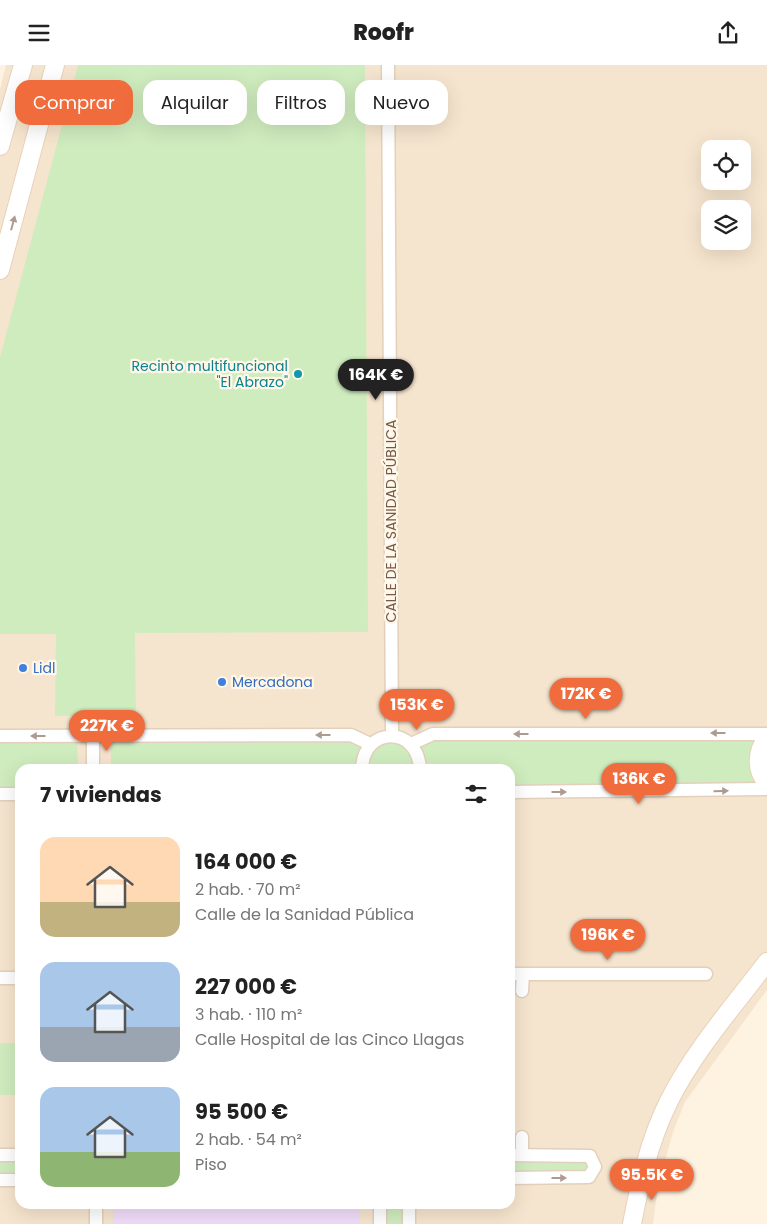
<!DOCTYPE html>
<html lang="es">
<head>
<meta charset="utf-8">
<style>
  body { margin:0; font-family:Poppins,sans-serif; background:#f2f2f2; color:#222; height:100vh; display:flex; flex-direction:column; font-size:19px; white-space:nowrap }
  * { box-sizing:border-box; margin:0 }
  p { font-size:16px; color:#767676 }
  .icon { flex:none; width:28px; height:28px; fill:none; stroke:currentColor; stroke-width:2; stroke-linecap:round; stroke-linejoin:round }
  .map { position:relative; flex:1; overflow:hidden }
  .side { position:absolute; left:15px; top:699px; width:500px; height:445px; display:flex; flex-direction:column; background:#fff; border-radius:15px; box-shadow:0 5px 20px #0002 }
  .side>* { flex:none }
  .hud { position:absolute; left:15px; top:15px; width:500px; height:45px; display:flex; gap:10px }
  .buttons { position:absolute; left:701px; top:75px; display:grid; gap:10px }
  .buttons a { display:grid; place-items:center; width:50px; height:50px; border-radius:10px; background:#fff; box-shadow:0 5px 20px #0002; font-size:25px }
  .price { position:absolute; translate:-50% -42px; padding:0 11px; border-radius:18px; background:#f06c3d; color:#fff; font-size:16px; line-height:32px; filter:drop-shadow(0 1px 2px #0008) }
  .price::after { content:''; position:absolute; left:50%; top:30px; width:15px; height:11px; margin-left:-8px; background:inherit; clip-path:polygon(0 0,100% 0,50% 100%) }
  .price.active { background:#222; color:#fff }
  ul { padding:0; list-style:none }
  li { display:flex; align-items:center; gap:15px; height:125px; padding:0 25px }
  li span { display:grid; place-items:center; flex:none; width:140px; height:100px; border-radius:15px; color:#555 }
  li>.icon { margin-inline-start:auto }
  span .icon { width:60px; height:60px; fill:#fffc; stroke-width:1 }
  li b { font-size:21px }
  h2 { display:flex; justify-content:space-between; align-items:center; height:60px; padding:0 25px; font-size:21px }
  .pill { padding:0 18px; border-radius:15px; background:#fff; box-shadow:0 5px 20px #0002; font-size:18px; line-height:45px }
  .pill.active { background:#f06c3d; color:#fff }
  header { display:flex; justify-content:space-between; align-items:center; height:65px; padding:0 25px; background:#fff; font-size:22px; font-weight:800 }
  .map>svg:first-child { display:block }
  .residential { fill:#f6e5ce; fill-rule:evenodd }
  .education { fill:#f0ddfa }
  .green { fill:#cfecbe }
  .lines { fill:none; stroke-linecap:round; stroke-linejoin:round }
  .minor-casing { stroke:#e2d0bc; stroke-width:15 }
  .secondary-casing { stroke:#e8d1b9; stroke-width:20 }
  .minor { stroke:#fff; stroke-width:12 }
  .secondary { stroke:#fff; stroke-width:18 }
  .oneway { fill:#ad9b90 }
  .culture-dot { fill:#0f9aa8; stroke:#fff7e8; stroke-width:2 }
  .shop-dot { fill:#3f7fe0; stroke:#fff7e8; stroke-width:2 }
  .labels { text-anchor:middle; stroke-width:4.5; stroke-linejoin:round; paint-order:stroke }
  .culture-label { font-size:14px; fill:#0d838f; stroke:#fff7e8; text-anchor:end }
  .street-label { font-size:14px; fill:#765946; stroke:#fff7e8 }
  .shop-label { font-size:14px; fill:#366cbe; stroke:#fff7e8; text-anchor:start }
</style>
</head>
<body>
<header><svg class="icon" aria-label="menu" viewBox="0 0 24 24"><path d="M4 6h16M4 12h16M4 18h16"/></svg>Roofr<svg class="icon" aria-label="share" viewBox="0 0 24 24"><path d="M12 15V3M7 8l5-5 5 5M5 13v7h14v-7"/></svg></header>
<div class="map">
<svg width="767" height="1159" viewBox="0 0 767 1159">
  <rect width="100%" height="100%" fill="#fef3e0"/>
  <path class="residential" d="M 6,0 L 767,0 L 767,925 L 685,1037 L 673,1067 L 658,1121 L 653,1159 L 0,1159 L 0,24 ZM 710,84 L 742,84 L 742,116 L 710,116 ZM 710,144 L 742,144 L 742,176 L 710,176 ZM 20,704 L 510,704 L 510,1139 L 20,1139 Z"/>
  <path class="education" d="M 113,1139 L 359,1139 L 360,1159 L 113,1159 Z"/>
  <path class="green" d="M 78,0 L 365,0 L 368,567 L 135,568 L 136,650 L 55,651 L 56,569 L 0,569 L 0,292 Z
    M 433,669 L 767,669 L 767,724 L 510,727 L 510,704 L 111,704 L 111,671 L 351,670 L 370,679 Z
    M 0,671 L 77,671 L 78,704 L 20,704 L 20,729 L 0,729 Z
    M 0,978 L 18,978 L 18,1030 L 0,1030 Z
    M 0,1090 L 20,1090 L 20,1115 L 0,1115 Z
    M 510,1090 L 582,1091 L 594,1107 L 510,1113 Z
    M 380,1139 L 409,1139 L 409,1159 L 380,1159 Z"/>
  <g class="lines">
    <defs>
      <path id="minor" d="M 388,0 L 392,671
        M 0,671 L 351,670 L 370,679
        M 93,671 L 93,704
        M 411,679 L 433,669 L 767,669
        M 362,704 C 363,661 418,660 420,704
        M 510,727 L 767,724
        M 0,729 L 20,729
        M 510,909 L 706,909
        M 0,913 L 20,913
        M 522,926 L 523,909
        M 0,1090 L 20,1090
        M 510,1090 L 590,1091 L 595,1102 L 589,1112 L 510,1113
        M 522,1090 L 522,1072
        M 0,1115 L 20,1115
        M 96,1139 L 96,1159
        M 409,1139 L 409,1159
        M 380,1159 L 380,1139"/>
      <path id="secondary" d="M 0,81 L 23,0
        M 0,205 L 55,0
        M 767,673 C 757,686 755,705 767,717
        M 632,1159 C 640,1117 649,1077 668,1038 C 693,987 733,942 767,897"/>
    </defs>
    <use href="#minor" class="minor-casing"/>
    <use href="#secondary" class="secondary-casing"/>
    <use href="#minor" class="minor"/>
    <use href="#secondary" class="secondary"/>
  </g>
  <defs><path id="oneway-solid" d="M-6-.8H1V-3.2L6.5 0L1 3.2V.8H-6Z" transform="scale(1.25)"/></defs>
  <g class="oneway">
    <use href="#oneway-solid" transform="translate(13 158) rotate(-75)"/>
    <use href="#oneway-solid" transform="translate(718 668) rotate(180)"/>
    <use href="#oneway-solid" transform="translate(521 669) rotate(180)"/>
    <use href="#oneway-solid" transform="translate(323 670) rotate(180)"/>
    <use href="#oneway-solid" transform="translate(38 671) rotate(180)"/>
    <use href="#oneway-solid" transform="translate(721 726) rotate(-1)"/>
    <use href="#oneway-solid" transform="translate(559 727)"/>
    <use href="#oneway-solid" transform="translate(559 1113)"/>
  </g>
  <circle class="culture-dot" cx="298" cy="309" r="5"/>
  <g class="shop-dot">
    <circle cx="23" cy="603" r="5"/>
    <circle cx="222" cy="617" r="5"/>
  </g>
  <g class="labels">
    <g class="culture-label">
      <text x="288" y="306">Recinto multifuncional<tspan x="288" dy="16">"El Abrazo"</tspan></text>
    </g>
    <g class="street-label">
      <text transform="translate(391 456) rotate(-90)" y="5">CALLE DE LA SANIDAD PÚBLICA</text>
    </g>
    <g class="shop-label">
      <text x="33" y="608">Lidl</text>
      <text x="232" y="622">Mercadona</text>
    </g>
  </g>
</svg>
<div class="buttons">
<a><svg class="icon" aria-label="locate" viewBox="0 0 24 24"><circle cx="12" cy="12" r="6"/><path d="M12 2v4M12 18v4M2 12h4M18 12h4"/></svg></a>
<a><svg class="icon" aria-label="layers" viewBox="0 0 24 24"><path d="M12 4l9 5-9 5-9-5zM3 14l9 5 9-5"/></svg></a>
</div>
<b class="price active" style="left:376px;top:336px">164K €</b>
<b class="price" style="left:586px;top:655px">172K €</b>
<b class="price" style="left:417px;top:666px">153K €</b>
<b class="price" style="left:107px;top:687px">227K €</b>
<b class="price" style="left:639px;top:740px">136K €</b>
<b class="price" style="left:608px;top:896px">196K €</b>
<b class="price" style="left:652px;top:1136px">95.5K €</b>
<div class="hud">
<a class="pill active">Comprar</a>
<a class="pill">Alquilar</a>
<a class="pill">Filtros</a>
<a class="pill">Nuevo</a>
</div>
<section class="side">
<h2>7 viviendas<svg class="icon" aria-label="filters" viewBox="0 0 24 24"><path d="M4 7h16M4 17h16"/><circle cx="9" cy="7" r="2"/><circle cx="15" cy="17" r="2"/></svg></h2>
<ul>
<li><span style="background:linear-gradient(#ffd9b3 65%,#c2b280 0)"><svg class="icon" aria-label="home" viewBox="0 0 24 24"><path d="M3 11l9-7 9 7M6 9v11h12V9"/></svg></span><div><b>164 000 €</b><p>2 hab. · 70 m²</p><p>Calle de la Sanidad Pública</p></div></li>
<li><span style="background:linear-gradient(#a9c7e8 65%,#9aa5b1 0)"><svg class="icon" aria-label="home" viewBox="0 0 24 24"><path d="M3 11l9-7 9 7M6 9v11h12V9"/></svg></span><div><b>227 000 €</b><p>3 hab. · 110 m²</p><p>Calle Hospital de las Cinco Llagas</p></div></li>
<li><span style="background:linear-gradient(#a9c7e8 65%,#8fb573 0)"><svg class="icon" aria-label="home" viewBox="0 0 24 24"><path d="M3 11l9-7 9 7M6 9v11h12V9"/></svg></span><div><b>95 500 €</b><p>2 hab. · 54 m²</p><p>Piso</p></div></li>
</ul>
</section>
</div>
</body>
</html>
